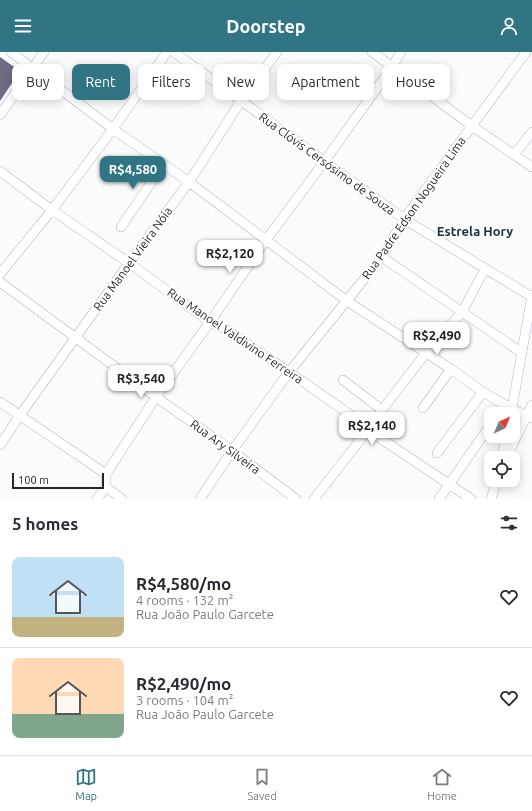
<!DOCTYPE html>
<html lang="en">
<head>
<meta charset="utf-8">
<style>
  body { margin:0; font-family:Ubuntu,sans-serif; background:#f7f7f7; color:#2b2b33; height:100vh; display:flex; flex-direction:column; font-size:15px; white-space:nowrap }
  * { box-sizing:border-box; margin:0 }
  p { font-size:13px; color:#7c7c81 }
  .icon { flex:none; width:22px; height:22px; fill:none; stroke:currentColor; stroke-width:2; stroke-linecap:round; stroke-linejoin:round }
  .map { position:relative; height:447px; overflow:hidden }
  .panel { display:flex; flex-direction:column; background:#fff; flex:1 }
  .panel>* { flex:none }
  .top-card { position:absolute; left:12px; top:12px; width:508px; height:36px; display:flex; gap:8px }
  .needle { width:26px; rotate:44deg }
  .controls { position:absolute; left:484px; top:355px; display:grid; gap:8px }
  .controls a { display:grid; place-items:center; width:36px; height:36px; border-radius:8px; background:#fff; box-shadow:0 2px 10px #0003; font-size:20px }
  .scale { position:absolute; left:12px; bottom:10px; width:92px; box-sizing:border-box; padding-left:4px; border:2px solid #27252e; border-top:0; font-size:11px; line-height:14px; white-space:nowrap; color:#27252e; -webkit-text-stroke:3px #fff; paint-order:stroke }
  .price { position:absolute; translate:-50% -34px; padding:0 9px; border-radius:8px; background:#fff; color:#222; font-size:13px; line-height:26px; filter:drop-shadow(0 1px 2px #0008) }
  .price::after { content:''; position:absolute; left:50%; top:24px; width:12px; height:9px; margin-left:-6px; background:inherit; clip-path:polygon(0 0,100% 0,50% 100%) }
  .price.on { background:#317585; color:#fff }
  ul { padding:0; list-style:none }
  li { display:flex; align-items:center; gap:12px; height:100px; padding:0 12px }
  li+li { border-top:1px solid #e1e1e2 }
  li span { display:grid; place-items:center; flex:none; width:112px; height:80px; border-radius:8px; color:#555 }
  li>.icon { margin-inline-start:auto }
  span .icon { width:48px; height:48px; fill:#fffc; stroke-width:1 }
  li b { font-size:17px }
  h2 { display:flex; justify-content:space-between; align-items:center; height:48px; padding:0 12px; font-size:17px }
  .tag { padding:0 14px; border-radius:8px; background:#fff; box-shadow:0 2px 10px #0003; font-size:14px; line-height:36px }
  .tag.on { background:#317585; color:#fff }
  header { display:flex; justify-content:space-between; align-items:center; height:52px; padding:0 12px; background:#317585; color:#fff; font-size:18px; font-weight:700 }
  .dock { display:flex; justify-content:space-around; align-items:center; height:56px; border-top:1px solid #e1e1e2; background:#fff; font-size:11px; color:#7c7c81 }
  .dock a { display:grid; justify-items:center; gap:2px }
  .dock .on { color:#317585 }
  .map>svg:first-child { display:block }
  .building { fill:#6f6b82 }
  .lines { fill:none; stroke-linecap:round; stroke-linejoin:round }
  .minor-casing { stroke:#b7b2cb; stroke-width:10 }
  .minor { stroke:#fff; stroke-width:9 }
  .labels { text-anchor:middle; stroke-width:4; stroke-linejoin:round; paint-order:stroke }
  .street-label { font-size:12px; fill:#27252e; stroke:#fff }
  .neighbourhood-label { font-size:13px; font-weight:bold; fill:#14343c; stroke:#fff }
</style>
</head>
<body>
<header><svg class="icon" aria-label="menu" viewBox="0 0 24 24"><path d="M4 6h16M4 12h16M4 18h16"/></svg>Doorstep<svg class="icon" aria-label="person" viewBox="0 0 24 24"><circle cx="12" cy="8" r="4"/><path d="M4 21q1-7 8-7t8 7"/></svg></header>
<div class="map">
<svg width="532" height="447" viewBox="0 0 532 447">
  <rect width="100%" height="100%" fill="#fbfbfb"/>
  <path class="building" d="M 0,5 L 20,19 L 0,49 Z"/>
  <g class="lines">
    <defs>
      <path id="minor" d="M 11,0 L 113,77 L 189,130 L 347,249 L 451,317 L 483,340 L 512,357 L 532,366
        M 174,0 L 404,167 L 532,245
        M 372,0 L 472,74 L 532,115
        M 0,63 L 44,0
        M 514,103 L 532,80
        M 0,119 L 52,158 L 129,211 L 210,270 L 227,278 L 289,320 L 362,371 L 368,378 L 471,447
        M 121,175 L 163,113
        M 382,205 L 522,301
        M 0,222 L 52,158 L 113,77 L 167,0
        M 0,230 L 156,345 L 227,395 L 296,447
        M 343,328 L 382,358
        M 0,350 L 106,422
        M 423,356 L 451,317
        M 498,362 L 504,353
        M 511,362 L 532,243
        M 0,393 L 20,363 L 129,211 L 189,130 L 241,49 L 277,0
        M 437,401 L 483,340
        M 502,406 L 506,384
        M 506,406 L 532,353
        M 106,435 L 122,447
        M 97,447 L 106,435 L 106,422 L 156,345 L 210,270 L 266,188 L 324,110 L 392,15 L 401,0
        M 200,447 L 232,399 L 289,320 L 382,205 L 404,167 L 526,0
        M 314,447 L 368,378 L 382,358 L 426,301 L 462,260 L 485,217
        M 439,447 L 491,372
        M 491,447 L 497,428"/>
    </defs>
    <use href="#minor" class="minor-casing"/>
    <use href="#minor" class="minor"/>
  </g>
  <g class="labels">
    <g class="street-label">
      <text transform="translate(327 112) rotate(36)" y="4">Rua Clóvis Cersósimo de Souza</text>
      <text transform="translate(414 156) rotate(-55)" y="4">Rua Padre Edson Nogueira Lima</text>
      <text transform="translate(133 207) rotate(-54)" y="4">Rua Manoel Vieira Nóia</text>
      <text transform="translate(235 284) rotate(34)" y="4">Rua Manoel Valdivino Ferreira</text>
      <text transform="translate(225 395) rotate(36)" y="4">Rua Ary Silveira</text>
    </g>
    <g class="neighbourhood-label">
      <text x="475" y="184">Estrela Hory</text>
    </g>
  </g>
</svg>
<div class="controls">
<a><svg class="needle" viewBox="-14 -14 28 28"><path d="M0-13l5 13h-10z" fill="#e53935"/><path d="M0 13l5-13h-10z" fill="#7c7c81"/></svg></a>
<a><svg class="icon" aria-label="locate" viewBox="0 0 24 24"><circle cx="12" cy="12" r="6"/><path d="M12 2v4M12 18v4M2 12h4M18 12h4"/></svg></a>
</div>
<div class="scale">100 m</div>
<b class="price on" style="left:133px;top:138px">R$4,580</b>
<b class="price" style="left:230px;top:222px">R$2,120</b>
<b class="price" style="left:437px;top:304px">R$2,490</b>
<b class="price" style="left:141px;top:347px">R$3,540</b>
<b class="price" style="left:372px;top:394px">R$2,140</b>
<div class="top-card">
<a class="tag">Buy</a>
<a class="tag on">Rent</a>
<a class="tag">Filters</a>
<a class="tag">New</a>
<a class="tag">Apartment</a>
<a class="tag">House</a>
</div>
</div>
<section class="panel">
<h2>5 homes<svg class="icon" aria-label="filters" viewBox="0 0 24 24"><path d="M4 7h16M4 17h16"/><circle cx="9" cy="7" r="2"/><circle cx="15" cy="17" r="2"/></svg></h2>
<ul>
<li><span style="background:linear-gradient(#bfe0f5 75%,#c2b280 0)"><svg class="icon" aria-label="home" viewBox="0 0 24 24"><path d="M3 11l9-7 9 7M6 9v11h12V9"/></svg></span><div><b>R$4,580/mo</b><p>4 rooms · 132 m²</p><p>Rua João Paulo Garcete</p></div><svg class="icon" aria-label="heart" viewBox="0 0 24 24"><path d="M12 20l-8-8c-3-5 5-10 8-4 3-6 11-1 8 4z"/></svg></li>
<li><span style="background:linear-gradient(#ffd9b3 70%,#7fa58c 0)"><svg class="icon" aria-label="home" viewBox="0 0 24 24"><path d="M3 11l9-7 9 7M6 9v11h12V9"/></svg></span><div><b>R$2,490/mo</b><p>3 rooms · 104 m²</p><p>Rua João Paulo Garcete</p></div><svg class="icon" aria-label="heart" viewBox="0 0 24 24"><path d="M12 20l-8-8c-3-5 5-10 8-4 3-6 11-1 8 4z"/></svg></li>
</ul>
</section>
<nav class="dock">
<a class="on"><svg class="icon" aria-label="map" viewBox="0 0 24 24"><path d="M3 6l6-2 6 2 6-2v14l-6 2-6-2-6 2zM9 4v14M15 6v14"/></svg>Map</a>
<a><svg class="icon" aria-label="saved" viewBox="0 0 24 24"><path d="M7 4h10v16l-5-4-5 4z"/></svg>Saved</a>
<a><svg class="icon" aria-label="home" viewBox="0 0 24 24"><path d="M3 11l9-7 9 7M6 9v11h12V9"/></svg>Home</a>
</nav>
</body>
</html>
